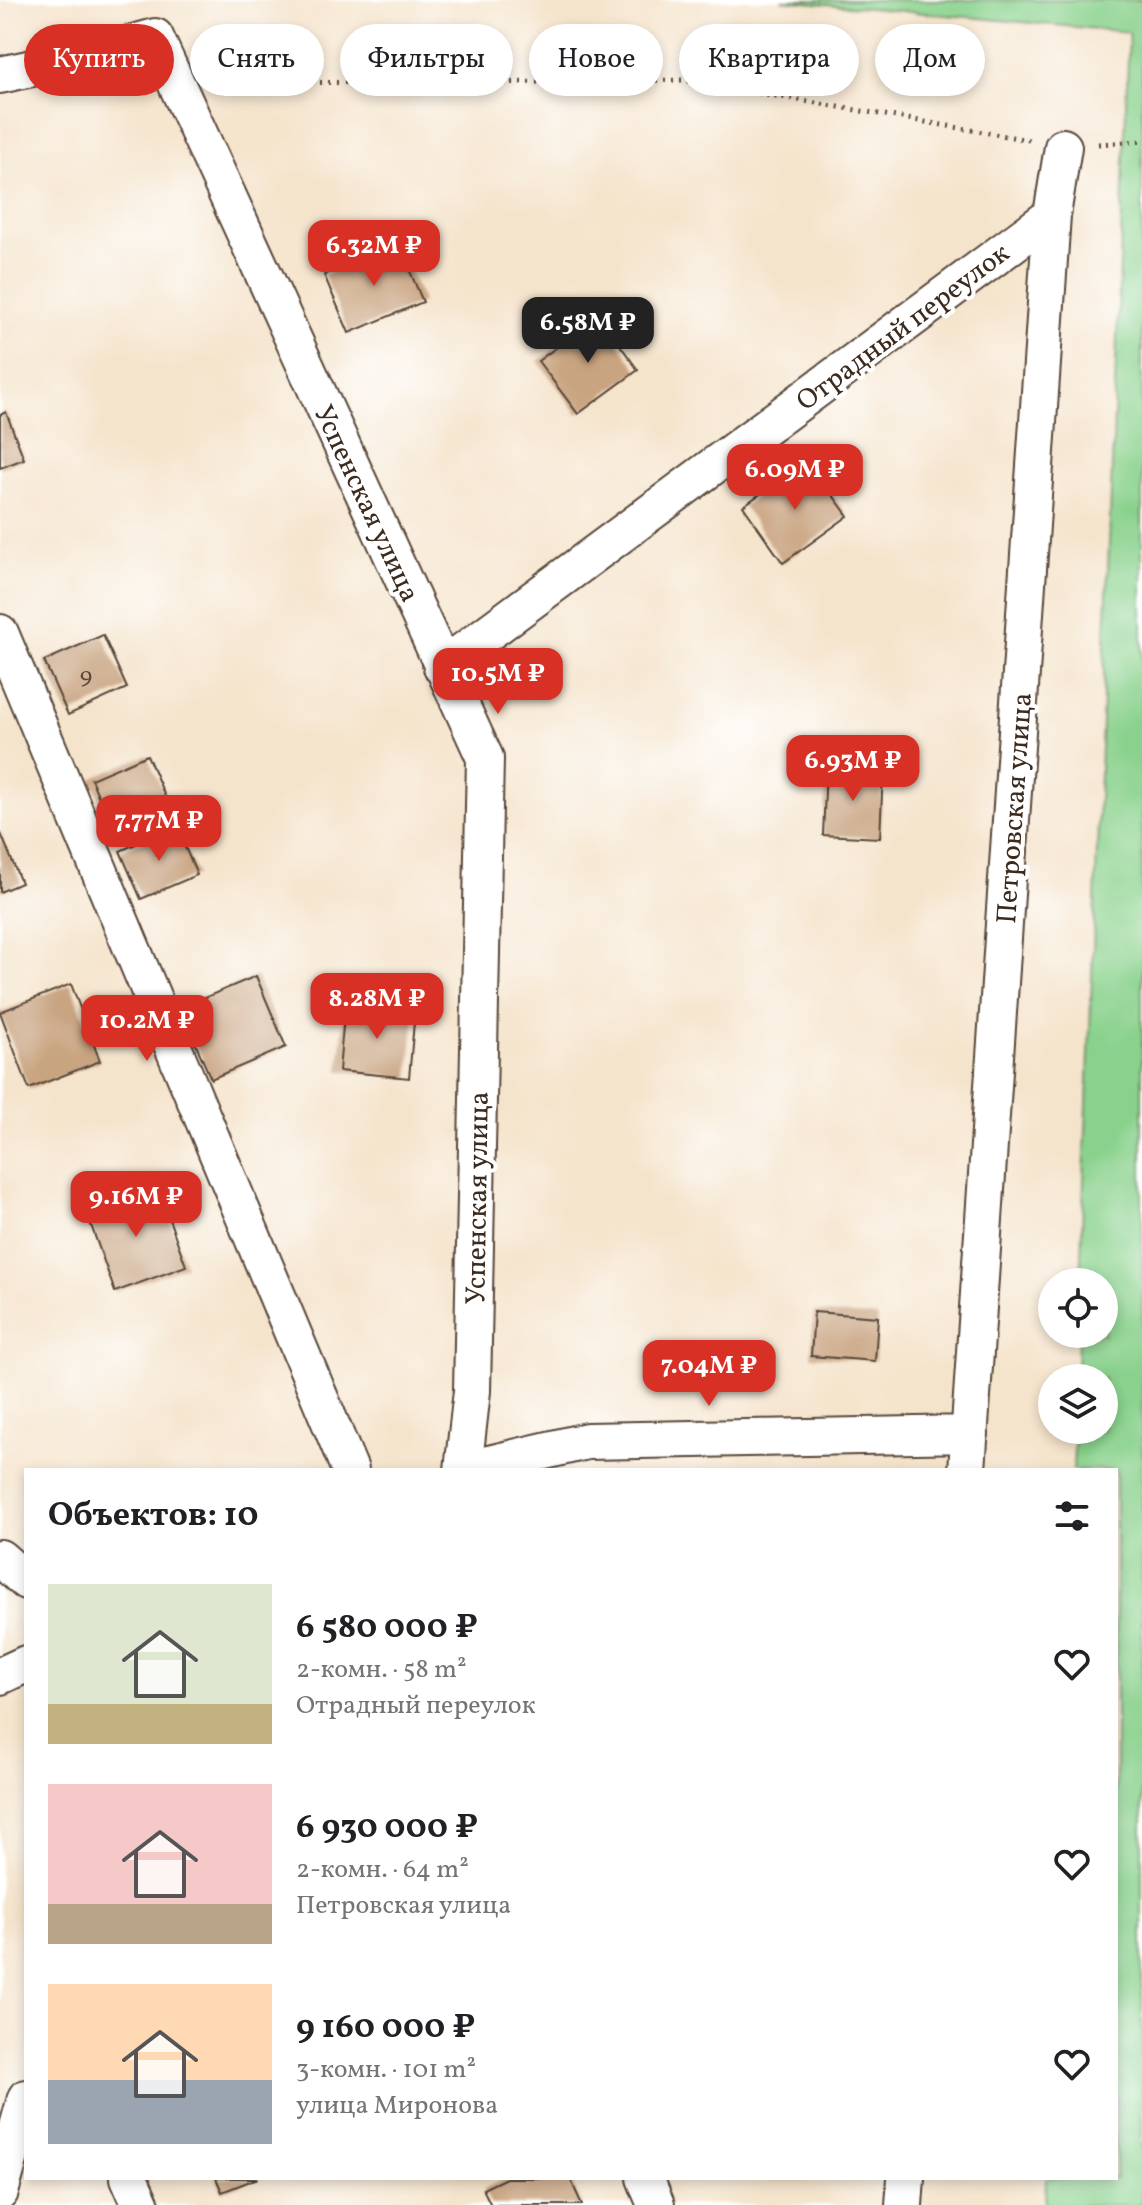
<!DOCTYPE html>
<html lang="ru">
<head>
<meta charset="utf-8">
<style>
  body { margin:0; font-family:Vollkorn,serif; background:#f6f6f6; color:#202124; height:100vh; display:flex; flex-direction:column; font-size:30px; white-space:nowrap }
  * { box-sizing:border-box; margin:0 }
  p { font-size:26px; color:#757577 }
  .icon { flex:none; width:44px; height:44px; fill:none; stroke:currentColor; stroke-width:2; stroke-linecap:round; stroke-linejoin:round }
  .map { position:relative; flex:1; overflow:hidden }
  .panel { position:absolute; left:24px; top:1468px; width:1094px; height:712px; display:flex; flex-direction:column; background:#fff; border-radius:0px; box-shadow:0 4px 12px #0003 }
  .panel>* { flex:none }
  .hud { position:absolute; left:24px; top:24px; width:1094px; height:72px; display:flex; gap:16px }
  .tools { position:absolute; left:1038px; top:1268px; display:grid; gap:16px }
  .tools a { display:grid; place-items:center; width:80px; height:80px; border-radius:50%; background:#fff; box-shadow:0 4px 12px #0003; font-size:40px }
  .price { position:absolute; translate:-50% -68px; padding:0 18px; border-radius:16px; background:#d93025; color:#fff; font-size:26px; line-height:52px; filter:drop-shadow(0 2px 4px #0008) }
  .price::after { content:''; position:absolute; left:50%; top:48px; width:24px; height:18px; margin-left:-12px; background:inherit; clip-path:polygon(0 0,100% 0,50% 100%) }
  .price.current { background:#222; color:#fff }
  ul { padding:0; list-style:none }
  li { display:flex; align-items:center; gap:24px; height:200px; padding:0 24px }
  li span { display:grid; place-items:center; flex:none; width:224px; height:160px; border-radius:0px; color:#555 }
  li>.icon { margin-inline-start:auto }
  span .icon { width:96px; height:96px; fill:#fffc; stroke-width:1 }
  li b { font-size:34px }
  h2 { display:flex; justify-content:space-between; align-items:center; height:96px; padding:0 24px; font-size:34px }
  .pill { padding:0 28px; border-radius:36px; background:#fff; box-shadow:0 4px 12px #0003; font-size:28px; line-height:72px }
  .pill.current { background:#d93025; color:#fff }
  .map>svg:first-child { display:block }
  .green { fill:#89d18c; stroke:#627e55; stroke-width:2 }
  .building { fill:#c9a481 }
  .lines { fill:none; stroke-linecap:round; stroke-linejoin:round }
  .street-casing { stroke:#574638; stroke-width:40 }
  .path { stroke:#574638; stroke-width:5; stroke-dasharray:2 6; stroke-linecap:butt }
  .street { stroke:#fff; stroke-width:36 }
  .labels { text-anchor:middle; stroke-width:8; stroke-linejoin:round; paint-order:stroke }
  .number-label { font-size:24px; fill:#5e4837 }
  .street-label { font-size:28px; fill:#3b2a1e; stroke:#fff }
</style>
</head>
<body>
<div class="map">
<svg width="1142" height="2205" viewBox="0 0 1142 2205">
  <rect width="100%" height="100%" fill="#fff"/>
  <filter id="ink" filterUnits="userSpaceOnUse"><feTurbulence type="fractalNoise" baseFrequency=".0125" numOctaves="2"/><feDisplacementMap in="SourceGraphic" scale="16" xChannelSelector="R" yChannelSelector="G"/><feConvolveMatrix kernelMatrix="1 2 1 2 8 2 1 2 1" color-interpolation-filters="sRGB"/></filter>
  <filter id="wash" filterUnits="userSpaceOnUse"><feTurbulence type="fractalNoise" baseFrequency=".006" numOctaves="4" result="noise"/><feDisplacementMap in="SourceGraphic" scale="32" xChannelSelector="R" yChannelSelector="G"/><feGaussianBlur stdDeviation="1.8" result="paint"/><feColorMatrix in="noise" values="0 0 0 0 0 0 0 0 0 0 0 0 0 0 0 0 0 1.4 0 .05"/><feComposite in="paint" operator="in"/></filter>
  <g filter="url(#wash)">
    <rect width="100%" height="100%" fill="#f5e4cc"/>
    <path class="green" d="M 781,0 L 1142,0 L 1142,2205 L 1045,2205 L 1046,2178 L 1116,2178 L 1116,1470 L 1073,1470 L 1075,1430 L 1104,1430 L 1104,1378 L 1077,1378 L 1078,1334 L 1104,1334 L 1104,1282 L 1080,1282 L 1129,32 Z"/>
    <g id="blocks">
      <path class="building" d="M 398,243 L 423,302 L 349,333 L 324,275 Z
        M 599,316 L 638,370 L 578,414 L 538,361 Z
        M 6,412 L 24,459 L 0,468 L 0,415 Z
        M 808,461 L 848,516 L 783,563 L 743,506 Z
        M 103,635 L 127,688 L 68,715 L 44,661 Z
        M 147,755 L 174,817 L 118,842 L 91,779 Z
        M 826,769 L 883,771 L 880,838 L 823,835 Z
        M 176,826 L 197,875 L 141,899 L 120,851 Z
        M 0,831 L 21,883 L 0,892 Z
        M 256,976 L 286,1047 L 211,1079 L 180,1008 Z
        M 71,984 L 100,1061 L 29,1089 L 0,1012 Z
        M 345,1004 L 415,1011 L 409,1078 L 339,1071 Z
        M 157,1186 L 186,1266 L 115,1292 L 86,1211 Z
        M 814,1312 L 878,1317 L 875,1361 L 811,1356 Z
        M 216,2178 L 258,2178 L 222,2192 Z
        M 506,2178 L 570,2178 L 582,2205 L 491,2205 L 483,2189 Z"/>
    </g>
  </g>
  <g filter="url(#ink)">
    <use href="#blocks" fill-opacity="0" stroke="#574638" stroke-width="2"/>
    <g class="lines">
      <defs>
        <path id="street" d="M 0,75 L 83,57 L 155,37 L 485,758 L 472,1391 L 463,1470
          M 0,633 L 350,1470
          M 442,667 L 1052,215
          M 463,1470 L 587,1441 L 970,1434
          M 967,1470 L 1052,215 L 1063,147
          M 0,1558 L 26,1581
          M 0,1676 L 26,1664
          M 129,2178 L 141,2205
          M 645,2178 L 656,2205
          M 0,2192 L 26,2098
          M 904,2205 L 906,2178"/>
      </defs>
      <use href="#street" class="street-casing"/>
      <path class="path" d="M 216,82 L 476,83 L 683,80 L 1029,140
        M 1098,144 L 1142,141"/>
      <use href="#street" class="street"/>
    </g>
  </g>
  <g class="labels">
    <g class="number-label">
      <text x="86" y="683">9</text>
    </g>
    <g class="street-label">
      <text transform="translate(902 326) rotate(-37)" y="10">Отрадный переулок</text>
      <text transform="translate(368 503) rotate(65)" y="10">Успенская улица</text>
      <text transform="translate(1013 808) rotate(-86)" y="10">Петровская улица</text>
      <text transform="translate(476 1198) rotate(-89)" y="10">Успенская улица</text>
    </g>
  </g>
</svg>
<div class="tools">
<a><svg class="icon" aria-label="locate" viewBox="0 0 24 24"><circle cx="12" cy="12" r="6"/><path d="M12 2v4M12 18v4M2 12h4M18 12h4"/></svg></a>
<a><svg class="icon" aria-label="layers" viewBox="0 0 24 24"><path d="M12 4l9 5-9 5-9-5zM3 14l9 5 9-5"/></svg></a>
</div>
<b class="price" style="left:374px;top:288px">6.32M ₽</b>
<b class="price current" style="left:588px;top:365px">6.58M ₽</b>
<b class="price" style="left:795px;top:512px">6.09M ₽</b>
<b class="price" style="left:498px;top:716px">10.5M ₽</b>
<b class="price" style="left:853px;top:803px">6.93M ₽</b>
<b class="price" style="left:159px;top:863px">7.77M ₽</b>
<b class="price" style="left:377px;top:1041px">8.28M ₽</b>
<b class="price" style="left:147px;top:1063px">10.2M ₽</b>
<b class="price" style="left:136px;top:1239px">9.16M ₽</b>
<b class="price" style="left:709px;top:1408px">7.04M ₽</b>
<div class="hud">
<a class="pill current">Купить</a>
<a class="pill">Снять</a>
<a class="pill">Фильтры</a>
<a class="pill">Новое</a>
<a class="pill">Квартира</a>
<a class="pill">Дом</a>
</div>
<section class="panel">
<h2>Объектов: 10<svg class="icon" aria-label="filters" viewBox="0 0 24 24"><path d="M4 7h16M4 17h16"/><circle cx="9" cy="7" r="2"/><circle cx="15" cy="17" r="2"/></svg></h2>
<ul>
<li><span style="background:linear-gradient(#dfe7d0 75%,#c2b280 0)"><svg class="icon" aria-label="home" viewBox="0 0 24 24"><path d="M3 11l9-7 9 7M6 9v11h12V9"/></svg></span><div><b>6 580 000 ₽</b><p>2-комн. · 58 m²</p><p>Отрадный переулок</p></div><svg class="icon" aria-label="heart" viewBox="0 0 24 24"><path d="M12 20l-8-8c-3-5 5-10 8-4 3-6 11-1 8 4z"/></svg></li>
<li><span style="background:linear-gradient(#f6c9c9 75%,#b9a48a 0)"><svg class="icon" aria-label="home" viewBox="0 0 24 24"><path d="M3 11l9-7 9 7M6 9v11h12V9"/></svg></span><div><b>6 930 000 ₽</b><p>2-комн. · 64 m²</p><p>Петровская улица</p></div><svg class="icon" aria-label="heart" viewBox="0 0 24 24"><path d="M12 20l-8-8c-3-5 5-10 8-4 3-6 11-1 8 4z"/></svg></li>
<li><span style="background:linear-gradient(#ffd9b3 60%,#9aa5b1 0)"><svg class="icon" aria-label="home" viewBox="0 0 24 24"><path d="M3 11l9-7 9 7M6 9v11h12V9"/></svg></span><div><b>9 160 000 ₽</b><p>3-комн. · 101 m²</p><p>улица Миронова</p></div><svg class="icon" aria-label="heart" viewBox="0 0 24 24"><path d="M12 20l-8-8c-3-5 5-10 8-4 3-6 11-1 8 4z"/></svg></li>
</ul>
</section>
</div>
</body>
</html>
